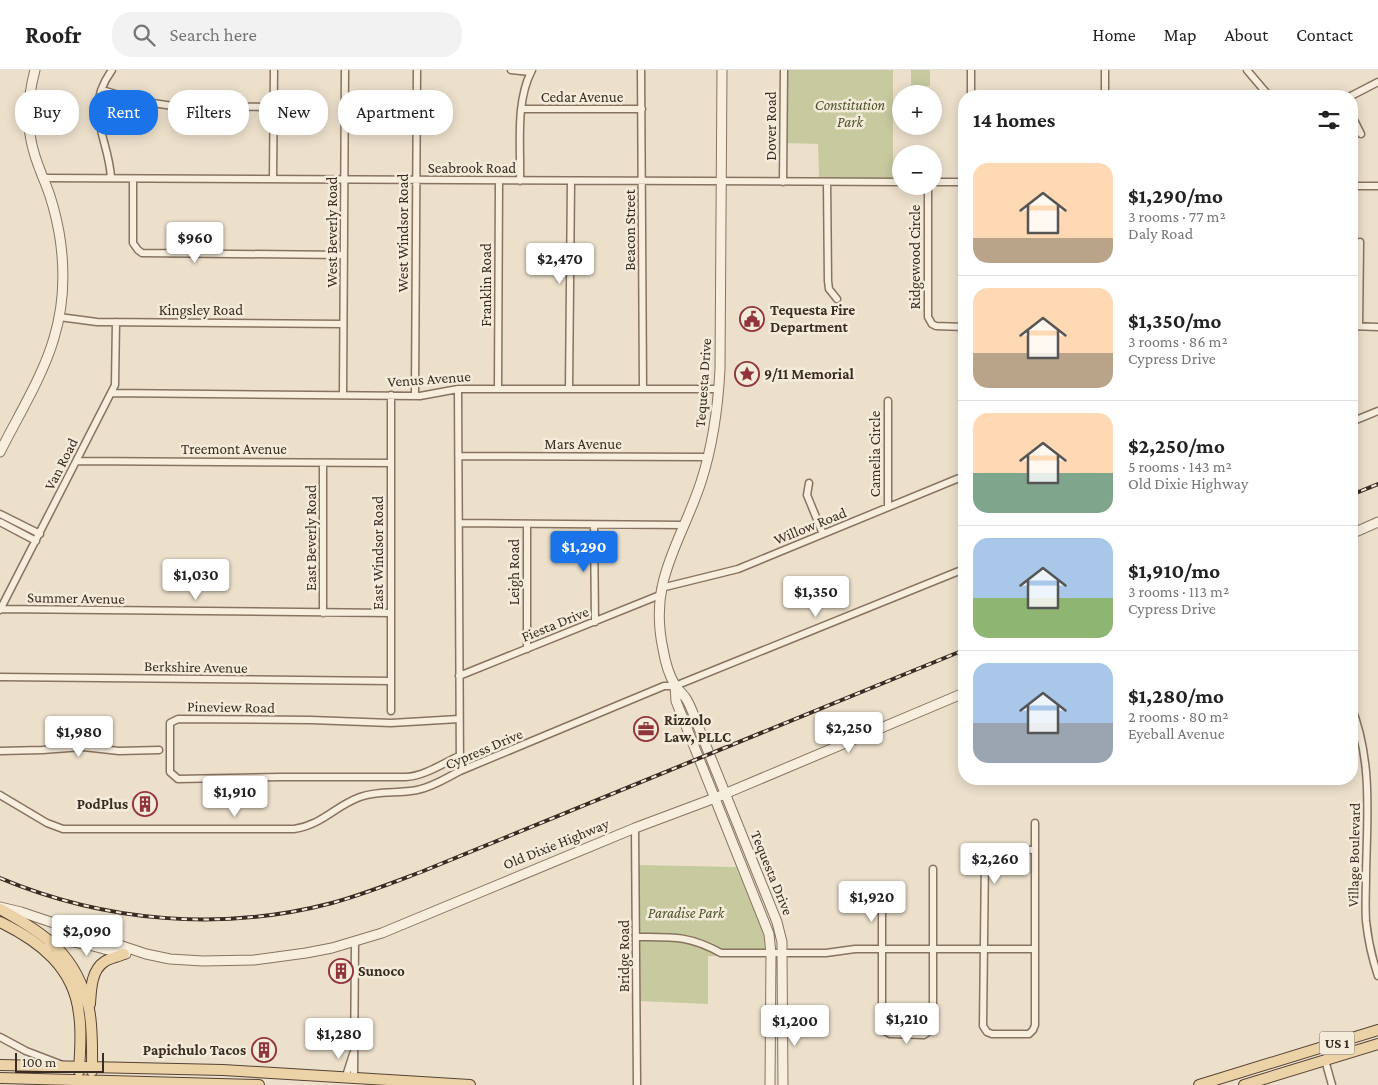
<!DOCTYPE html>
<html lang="en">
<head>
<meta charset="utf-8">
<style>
  body { margin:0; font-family:"Crimson Pro",serif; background:#f2f2f2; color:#222; height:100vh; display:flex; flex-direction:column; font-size:19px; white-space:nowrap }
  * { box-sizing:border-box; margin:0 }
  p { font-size:16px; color:#767676 }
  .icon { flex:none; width:28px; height:28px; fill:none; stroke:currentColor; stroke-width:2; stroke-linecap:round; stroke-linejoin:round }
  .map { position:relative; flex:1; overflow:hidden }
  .sheet { position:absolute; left:958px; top:20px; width:400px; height:695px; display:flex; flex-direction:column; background:#fff; border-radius:20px; box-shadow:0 2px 12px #0003 }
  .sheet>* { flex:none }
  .banner { position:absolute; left:15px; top:20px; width:475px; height:45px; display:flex; gap:10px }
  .buttons { position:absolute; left:892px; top:15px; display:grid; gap:10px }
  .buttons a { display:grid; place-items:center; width:50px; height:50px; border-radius:50%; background:#fff; box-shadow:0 2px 12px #0003; font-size:25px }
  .scale { position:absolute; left:15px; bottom:12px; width:89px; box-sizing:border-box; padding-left:5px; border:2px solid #3a2c22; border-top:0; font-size:14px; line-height:18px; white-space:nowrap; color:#3a2c22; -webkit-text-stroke:4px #f4ebda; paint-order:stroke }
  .price { position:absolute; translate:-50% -42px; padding:0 11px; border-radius:5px; background:#fff; color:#222; font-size:16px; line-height:32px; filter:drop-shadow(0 1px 2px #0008) }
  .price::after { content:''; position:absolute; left:50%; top:30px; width:15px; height:11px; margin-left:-8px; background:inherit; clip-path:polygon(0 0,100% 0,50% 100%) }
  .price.active { background:#1a73e8; color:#fff }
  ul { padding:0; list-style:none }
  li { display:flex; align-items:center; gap:15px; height:125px; padding:0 15px }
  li+li { border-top:1px solid #e0e0e0 }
  li span { display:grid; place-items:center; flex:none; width:140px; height:100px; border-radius:15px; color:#555 }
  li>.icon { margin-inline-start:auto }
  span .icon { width:60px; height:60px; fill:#fffc; stroke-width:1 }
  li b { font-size:21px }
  h2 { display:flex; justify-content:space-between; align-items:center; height:60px; padding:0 15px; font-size:21px }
  .tag { padding:0 18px; border-radius:20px; background:#fff; box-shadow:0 2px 12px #0003; font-size:18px; line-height:45px }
  .tag.active { background:#1a73e8; color:#fff }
  header { display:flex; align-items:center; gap:30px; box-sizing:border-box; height:70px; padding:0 25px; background:#fff; border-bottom:1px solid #e0e0e0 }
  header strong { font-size:24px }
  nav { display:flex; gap:28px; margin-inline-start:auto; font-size:18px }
  .search { width:350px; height:45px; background:#f2f2f2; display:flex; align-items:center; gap:12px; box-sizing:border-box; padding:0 18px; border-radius:20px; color:#767676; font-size:19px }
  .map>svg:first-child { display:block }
  .green { fill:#c7ca9f }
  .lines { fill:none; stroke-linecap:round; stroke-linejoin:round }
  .minor-casing { stroke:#887360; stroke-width:9 }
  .tertiary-casing { stroke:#887360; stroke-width:11 }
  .primary-casing { stroke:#564234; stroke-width:12 }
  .minor { stroke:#f7eede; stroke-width:6 }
  .tertiary { stroke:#f7eede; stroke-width:9 }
  .primary { stroke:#ebd2a7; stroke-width:10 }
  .rail-casing { stroke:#3a2c22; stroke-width:4 }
  .rail { stroke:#f4ebda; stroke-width:2; stroke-dasharray:5.5; stroke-linecap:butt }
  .labels { text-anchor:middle; stroke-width:5; stroke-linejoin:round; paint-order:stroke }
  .shield { fill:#f4ebda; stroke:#726559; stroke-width:1 }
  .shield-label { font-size:14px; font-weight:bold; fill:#3a2c22 }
  .street-label { font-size:15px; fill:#3a2c22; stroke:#f4ebda }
  .park-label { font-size:15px; font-style:italic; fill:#4c542b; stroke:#f4ebda }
  .poi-label { font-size:15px; font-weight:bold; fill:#3a2c22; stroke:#f4ebda; text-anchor:start }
</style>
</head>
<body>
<header>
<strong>Roofr</strong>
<div class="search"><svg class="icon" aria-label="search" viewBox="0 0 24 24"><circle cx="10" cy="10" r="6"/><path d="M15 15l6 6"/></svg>Search here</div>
<nav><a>Home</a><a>Map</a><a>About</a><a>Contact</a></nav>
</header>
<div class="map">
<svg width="1378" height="1015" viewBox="0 0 1378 1015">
  <rect width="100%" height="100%" fill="#ece0cb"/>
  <path class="green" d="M 785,0 L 893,0 L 893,110 L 819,110 L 818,74 L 784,73 Z
    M 911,0 L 930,0 L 930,16 L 911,16 Z
    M 638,795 L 736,797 L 764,863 L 767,886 L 708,886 L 708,934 L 639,931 Z"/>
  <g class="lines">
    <defs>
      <path id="minor" d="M 511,0 L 530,2
        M 641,0 L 643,319
        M 1105,0 L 1105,26
        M 1247,0 L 1269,26
        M 102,20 L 139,31 L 173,36 L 274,37
        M 971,26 L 971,0
        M 1351,26 L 1378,12
        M 521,39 L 642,39
        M 1351,44 L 1361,64
        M 43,108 L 901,112
        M 111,108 C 109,67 82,41 112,0
        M 133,109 L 133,173 L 138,180 L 142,183 L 344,185
        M 273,109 L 274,0
        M 520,111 C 521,76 515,32 532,0
        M 783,112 L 784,0
        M 827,112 L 828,211 L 829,219 L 837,229
        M 934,112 L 964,112
        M 928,116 L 928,247 L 932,254 L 936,256 L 964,257
        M 1351,116 L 1378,116
        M 59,247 L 97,252 L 343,254
        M 1351,256 L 1378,257
        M 1359,256 L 1360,172
        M 458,319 L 460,701
        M 498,319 L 499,111
        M 569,319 L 571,111
        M 111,323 L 420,326 L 458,319 L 719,319
        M 343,325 L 345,0
        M 391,325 L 391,641
        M 415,325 L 417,0
        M 1351,352 L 1378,341
        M 459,386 L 708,387
        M 77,391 L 391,393
        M 323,393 L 323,543
        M 963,407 L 963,332
        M 809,413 L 807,425 L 823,464
        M 888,437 L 888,331
        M 0,444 L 40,464
        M 0,452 L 36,471
        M 459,453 L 684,455
        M 527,454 L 527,579
        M 594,455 L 595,552
        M 661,518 L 738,499 L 964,406
        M 0,539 L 391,543
        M 0,540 L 115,315 L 116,252
        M 459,606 L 660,525
        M 0,607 L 391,611
        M 1351,636 C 1373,691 1367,747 1366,805 C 1366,820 1365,835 1366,851 C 1368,870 1372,888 1378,906
        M 459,649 L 391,653 L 311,650 L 178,649 L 170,653 L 170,702 L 178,709 L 280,707 L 406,707 C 424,706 442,694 459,686
        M 0,681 L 42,680 L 83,677 L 119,681 L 159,680
        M 0,725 L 47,753 L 63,759 L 294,759 C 322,755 335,736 360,727 C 379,720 398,724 417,720 C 433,717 446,708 460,701 L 664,616 L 675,616 L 964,499
        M 635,758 L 637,1015
        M 1034,780 L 994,779 L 988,782 L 985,787 L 983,956 L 987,962 L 992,964 L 1029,964 L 1033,960 L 1035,955 L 1035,753
        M 882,827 L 882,956 L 883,960 L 890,964 L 924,965 L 932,959 L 933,954 L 933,799
        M 636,867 C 672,867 688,865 721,883 L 826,883 L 855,879 L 1035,879
        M 0,967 L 26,981 L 60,994
        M 1325,990 L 1332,1015
        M 346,1006 L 353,984
        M 354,1007 L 355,871"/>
      <path id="tertiary" d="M 722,0 L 720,299 C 718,338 713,375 701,412 C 681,473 648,510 663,579 C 665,591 669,605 675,615 C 678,620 682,623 685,627 C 690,634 693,643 696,651 L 777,852 L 782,872 L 782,884 L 783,1015
        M 0,382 C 18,346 43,306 54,268 C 64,235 65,197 59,162 C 56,146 52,130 46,115 C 41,103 36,91 33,79 C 26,53 28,26 35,0
        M 1351,464 L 1378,452
        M 675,616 L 676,631 L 769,864 L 771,884 L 770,1015
        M 0,837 L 21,842 L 146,884 L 170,889 L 203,891 L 254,890 L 306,883 L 332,878 L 382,863 L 635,758 L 715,728 L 964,623
        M 52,873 C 58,864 64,862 75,864
        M 49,876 C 64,863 108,882 126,884"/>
      <path id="primary" d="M 0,839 C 46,864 77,885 89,939 C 93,959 92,981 92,1001
        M 0,852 C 39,871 74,897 79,944 C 82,962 80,982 79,1001
        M 90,934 C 91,920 91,901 104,892 C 109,888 118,887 124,884
        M 0,995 L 223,1000 L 470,1015
        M 0,1008 L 259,1015
        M 1199,1015 L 1378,960
        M 1244,1015 L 1378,974"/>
    </defs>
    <use href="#minor" class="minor-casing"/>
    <use href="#tertiary" class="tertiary-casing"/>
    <use href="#primary" class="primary-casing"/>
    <use href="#minor" class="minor"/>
    <use href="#tertiary" class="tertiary"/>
    <use href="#primary" class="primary"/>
    <defs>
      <path id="rail" d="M 1351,425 L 1378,414
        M 0,808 C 105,852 221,862 332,833 C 362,825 392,813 421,802 L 964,580"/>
    </defs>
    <use href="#rail" class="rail-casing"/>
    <use href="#rail" class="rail"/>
  </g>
  <defs>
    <symbol id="civic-ring" viewBox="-11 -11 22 22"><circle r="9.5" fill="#f4ebda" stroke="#92353b" stroke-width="1.5"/><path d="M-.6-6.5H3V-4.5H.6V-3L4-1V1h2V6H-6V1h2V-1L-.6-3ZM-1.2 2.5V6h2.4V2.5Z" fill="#92353b"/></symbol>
    <symbol id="sight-ring" viewBox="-11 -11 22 22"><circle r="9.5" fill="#f4ebda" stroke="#92353b" stroke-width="1.5"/><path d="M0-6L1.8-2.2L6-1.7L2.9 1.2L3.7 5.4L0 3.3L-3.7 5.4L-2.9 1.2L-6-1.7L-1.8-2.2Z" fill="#92353b"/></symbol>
    <symbol id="office-ring" viewBox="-11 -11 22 22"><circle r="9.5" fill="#f4ebda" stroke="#92353b" stroke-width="1.5"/><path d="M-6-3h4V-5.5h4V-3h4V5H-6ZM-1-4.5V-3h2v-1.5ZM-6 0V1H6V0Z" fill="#92353b"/></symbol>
    <symbol id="building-ring" viewBox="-11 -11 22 22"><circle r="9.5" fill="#f4ebda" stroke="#92353b" stroke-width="1.5"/><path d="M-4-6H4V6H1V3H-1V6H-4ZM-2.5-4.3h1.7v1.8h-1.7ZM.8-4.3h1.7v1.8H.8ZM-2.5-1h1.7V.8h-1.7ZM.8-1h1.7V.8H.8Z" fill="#92353b"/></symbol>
  </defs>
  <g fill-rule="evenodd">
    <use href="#civic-ring" x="738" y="235" width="28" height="28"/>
    <use href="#sight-ring" x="733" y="290" width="28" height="28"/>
    <use href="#office-ring" x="632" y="645" width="28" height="28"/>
    <use href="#building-ring" x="131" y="720" width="28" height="28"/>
    <use href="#building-ring" x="327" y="887" width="28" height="28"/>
    <use href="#building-ring" x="250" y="966" width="28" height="28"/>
  </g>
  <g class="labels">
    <rect class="shield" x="1319.5" y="961.5" width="35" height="23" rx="4"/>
    <g class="shield-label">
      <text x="1337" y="978">US 1</text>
    </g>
    <g class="street-label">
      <text x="582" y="32">Cedar Avenue</text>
      <text transform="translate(771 56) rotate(-90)" y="5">Dover Road</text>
      <text x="472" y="103">Seabrook Road</text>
      <text transform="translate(630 160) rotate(-90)" y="5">Beacon Street</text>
      <text transform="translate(332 162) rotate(-90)" y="5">West Beverly Road</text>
      <text transform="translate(403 163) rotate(-90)" y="5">West Windsor Road</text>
      <text transform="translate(915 187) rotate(-90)" y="5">Ridgewood Circle</text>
      <text transform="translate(486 215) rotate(-90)" y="5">Franklin Road</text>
      <text x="201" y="245">Kingsley Road</text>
      <text transform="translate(429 309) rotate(-4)" y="5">Venus Avenue</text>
      <text transform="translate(703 313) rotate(-86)" y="5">Tequesta Drive</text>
      <text x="583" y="379">Mars Avenue</text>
      <text x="234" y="384">Treemont Avenue</text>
      <text transform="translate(875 384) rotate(-90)" y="5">Camelia Circle</text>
      <text transform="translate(61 394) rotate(-63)" y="5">Van Road</text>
      <text transform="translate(810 456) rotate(-22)" y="5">Willow Road</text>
      <text transform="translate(311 468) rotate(-90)" y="5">East Beverly Road</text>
      <text transform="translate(378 483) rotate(-90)" y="5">East Windsor Road</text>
      <text transform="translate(514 502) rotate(-90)" y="5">Leigh Road</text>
      <text transform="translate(76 528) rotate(1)" y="5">Summer Avenue</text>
      <text transform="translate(555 554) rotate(-22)" y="5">Fiesta Drive</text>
      <text transform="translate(196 597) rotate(1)" y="5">Berkshire Avenue</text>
      <text transform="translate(231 637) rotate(1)" y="5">Pineview Road</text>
      <text transform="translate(484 679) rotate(-23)" y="5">Cypress Drive</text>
      <text transform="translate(556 774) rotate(-22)" y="5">Old Dixie Highway</text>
      <text transform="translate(1354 785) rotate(-89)" y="5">Village Boulevard</text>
      <text transform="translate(772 803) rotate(68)" y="5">Tequesta Drive</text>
      <text transform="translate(624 886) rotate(-90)" y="5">Bridge Road</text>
    </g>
    <g class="park-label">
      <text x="850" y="40">Constitution<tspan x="850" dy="17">Park</tspan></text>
      <text x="686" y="848">Paradise Park</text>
    </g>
    <g class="poi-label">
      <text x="770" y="245">Tequesta Fire<tspan x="770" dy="17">Department</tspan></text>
      <text x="764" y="309">9/11 Memorial</text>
      <text x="664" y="655">Rizzolo<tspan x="664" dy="17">Law, PLLC</tspan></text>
      <text x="128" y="739" text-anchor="end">PodPlus</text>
      <text x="358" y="906">Sunoco</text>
      <text x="246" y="985" text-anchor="end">Papichulo Tacos</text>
    </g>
  </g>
</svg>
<div class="buttons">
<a>+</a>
<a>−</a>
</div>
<div class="scale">100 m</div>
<b class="price" style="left:195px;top:194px">$960</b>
<b class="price" style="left:560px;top:215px">$2,470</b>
<b class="price active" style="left:584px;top:503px">$1,290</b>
<b class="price" style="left:196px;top:531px">$1,030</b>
<b class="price" style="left:816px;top:548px">$1,350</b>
<b class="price" style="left:849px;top:684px">$2,250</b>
<b class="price" style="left:79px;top:688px">$1,980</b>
<b class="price" style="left:235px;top:748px">$1,910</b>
<b class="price" style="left:995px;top:815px">$2,260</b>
<b class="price" style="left:872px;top:853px">$1,920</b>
<b class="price" style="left:87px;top:887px">$2,090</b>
<b class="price" style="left:907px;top:975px">$1,210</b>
<b class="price" style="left:795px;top:977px">$1,200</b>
<b class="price" style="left:339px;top:990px">$1,280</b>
<div class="banner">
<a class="tag">Buy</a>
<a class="tag active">Rent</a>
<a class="tag">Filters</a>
<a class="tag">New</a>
<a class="tag">Apartment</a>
</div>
<section class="sheet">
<h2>14 homes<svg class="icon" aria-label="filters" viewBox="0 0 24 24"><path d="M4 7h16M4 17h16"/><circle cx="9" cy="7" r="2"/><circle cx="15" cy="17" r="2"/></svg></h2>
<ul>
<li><span style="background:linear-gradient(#ffd9b3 75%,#b9a48a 0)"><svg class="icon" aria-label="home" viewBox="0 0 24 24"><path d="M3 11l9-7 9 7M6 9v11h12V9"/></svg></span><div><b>$1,290/mo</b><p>3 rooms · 77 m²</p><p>Daly Road</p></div></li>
<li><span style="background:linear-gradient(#ffd9b3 65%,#b9a48a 0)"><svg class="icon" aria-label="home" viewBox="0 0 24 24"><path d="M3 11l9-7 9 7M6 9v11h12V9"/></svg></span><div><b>$1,350/mo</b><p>3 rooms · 86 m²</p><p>Cypress Drive</p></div></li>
<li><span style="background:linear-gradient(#ffd9b3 60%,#7fa58c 0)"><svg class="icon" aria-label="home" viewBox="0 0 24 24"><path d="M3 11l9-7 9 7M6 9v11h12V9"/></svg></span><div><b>$2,250/mo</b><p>5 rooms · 143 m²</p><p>Old Dixie Highway</p></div></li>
<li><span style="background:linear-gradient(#a9c7e8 60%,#8fb573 0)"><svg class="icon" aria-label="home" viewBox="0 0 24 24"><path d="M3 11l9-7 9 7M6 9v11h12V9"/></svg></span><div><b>$1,910/mo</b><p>3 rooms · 113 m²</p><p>Cypress Drive</p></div></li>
<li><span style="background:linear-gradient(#a9c7e8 60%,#9aa5b1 0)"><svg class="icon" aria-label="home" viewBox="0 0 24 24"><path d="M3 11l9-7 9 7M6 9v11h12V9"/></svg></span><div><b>$1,280/mo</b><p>2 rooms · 80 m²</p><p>Eyeball Avenue</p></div></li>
</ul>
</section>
</div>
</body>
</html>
